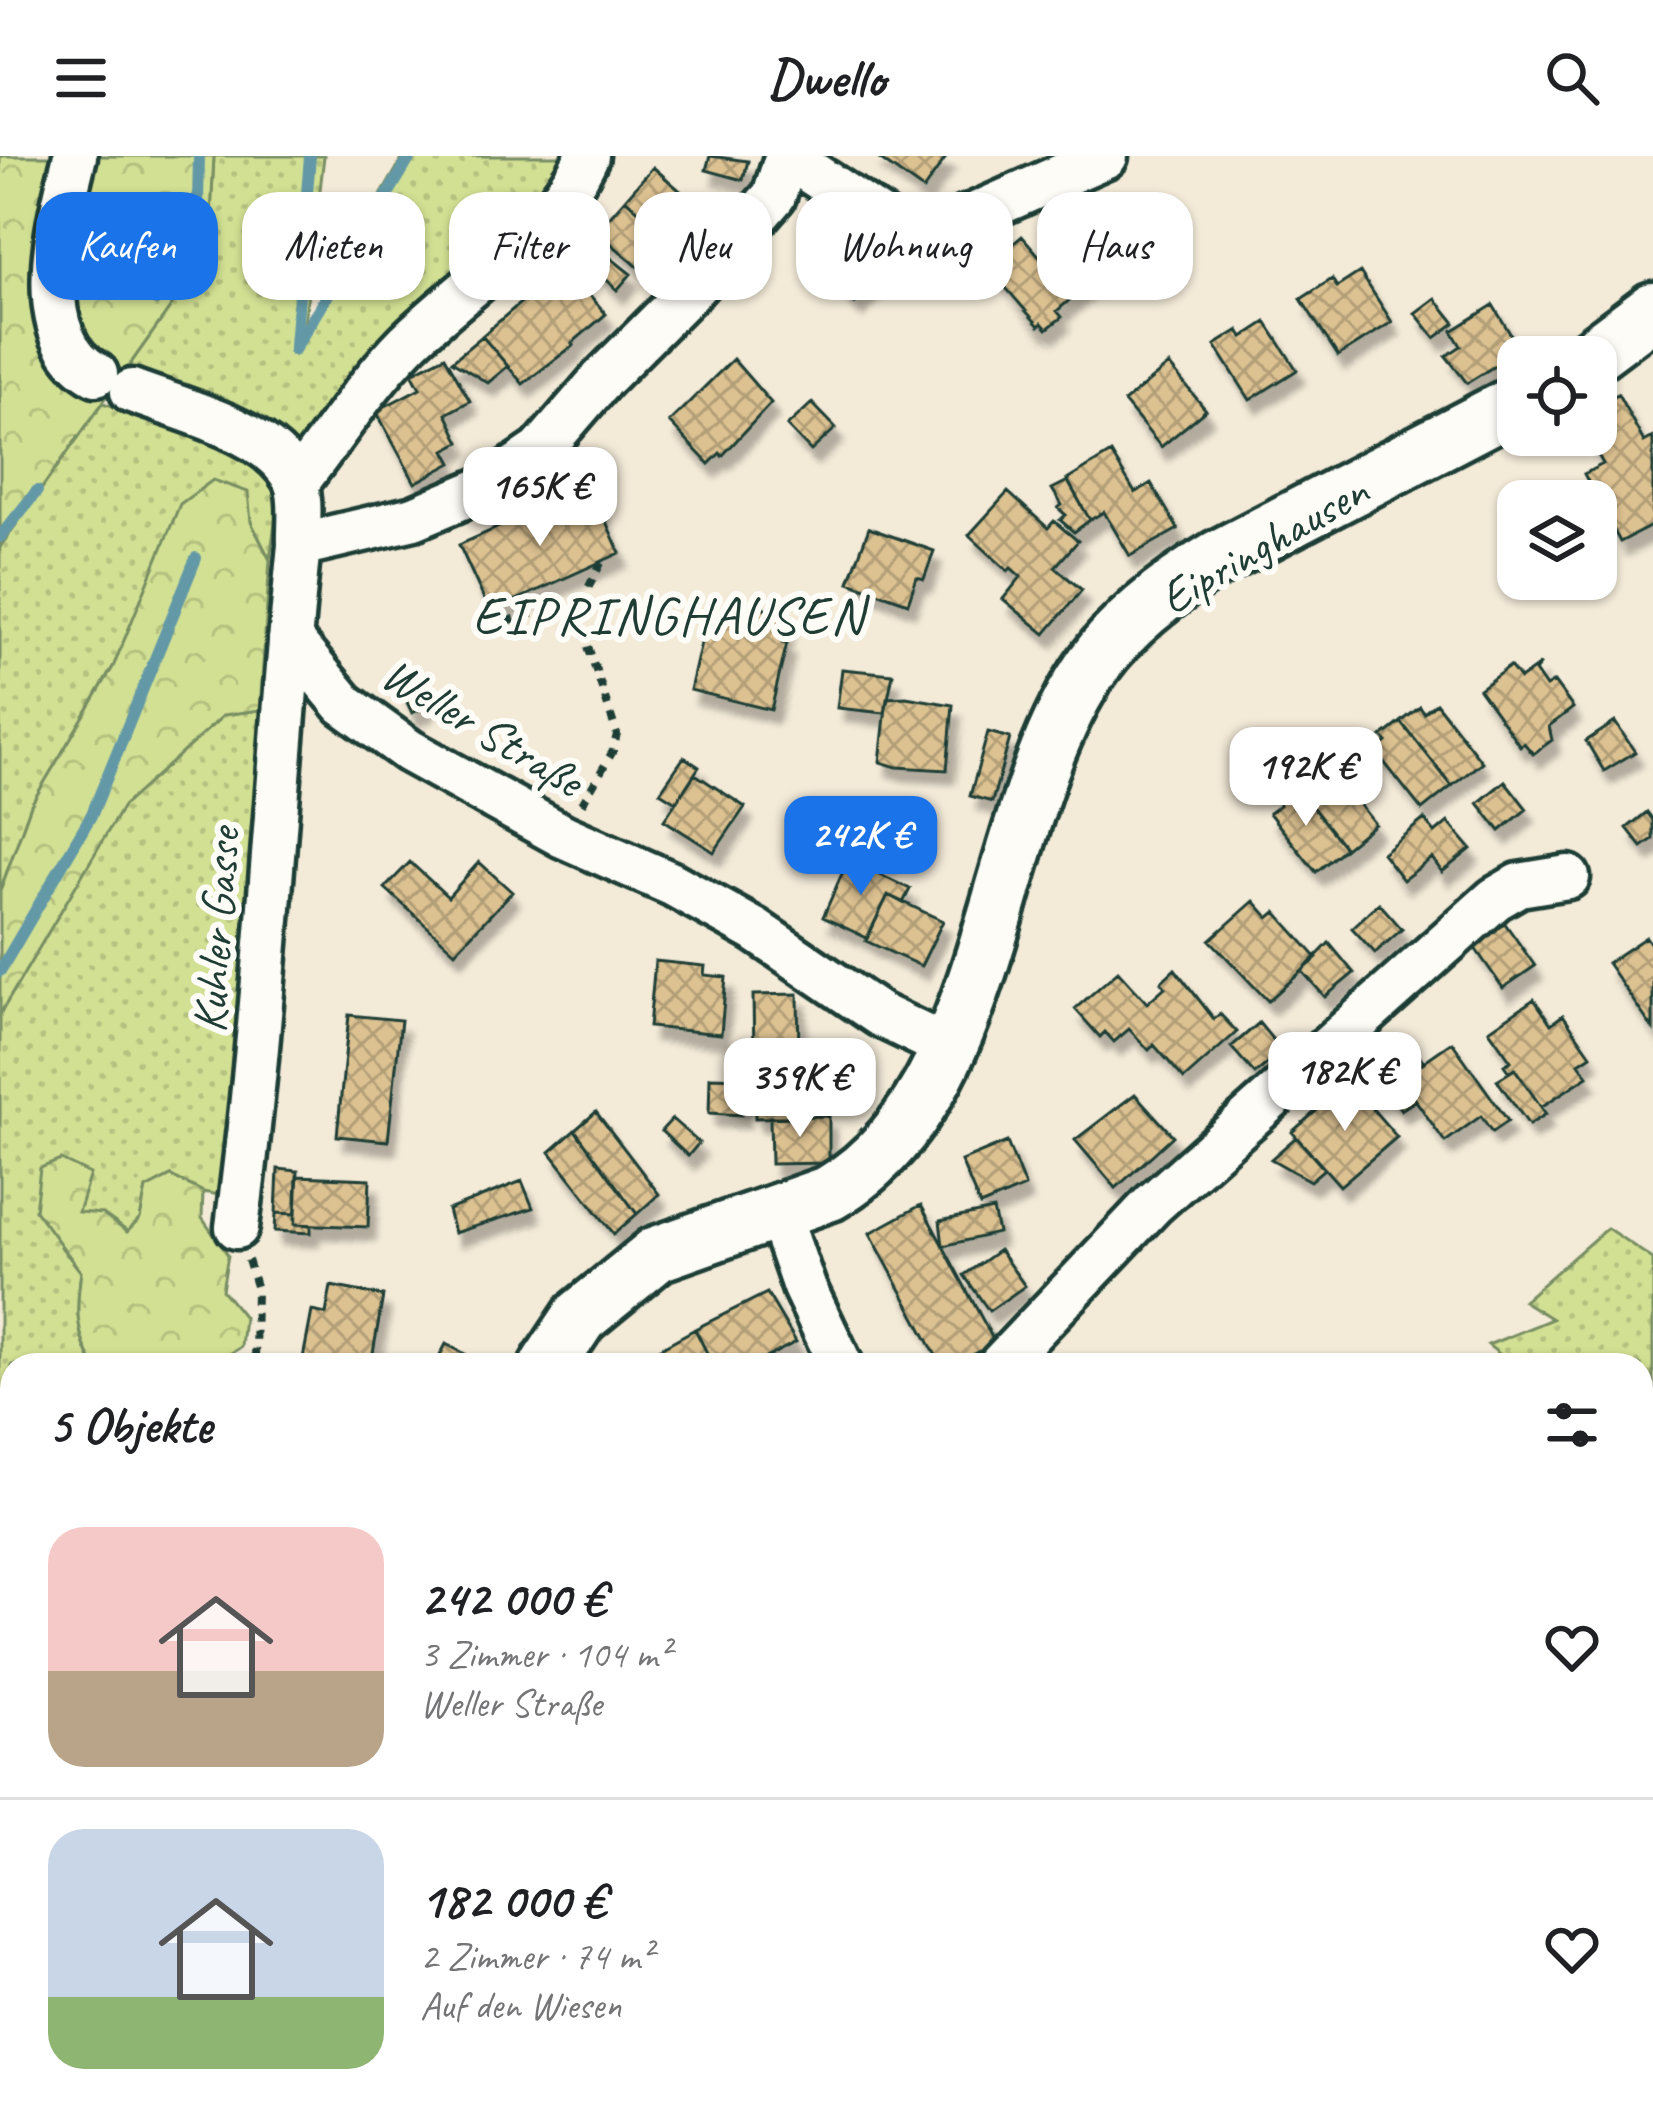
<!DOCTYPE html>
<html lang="de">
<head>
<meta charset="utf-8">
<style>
  body { margin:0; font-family:Caveat,sans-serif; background:#f6f6f6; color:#202124; height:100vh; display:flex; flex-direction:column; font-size:45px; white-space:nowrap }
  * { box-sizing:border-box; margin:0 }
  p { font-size:39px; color:#757577 }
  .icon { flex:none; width:66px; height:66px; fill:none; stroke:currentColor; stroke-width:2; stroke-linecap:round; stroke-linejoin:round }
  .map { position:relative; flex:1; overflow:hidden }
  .details { position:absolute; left:0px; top:1197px; width:1653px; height:771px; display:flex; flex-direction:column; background:#fff; border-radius:36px 36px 0 0; box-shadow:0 3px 9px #0004 }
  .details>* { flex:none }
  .hud { position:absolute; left:36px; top:36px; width:1581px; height:108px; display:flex; gap:24px }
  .fabs { position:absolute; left:1497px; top:180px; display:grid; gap:24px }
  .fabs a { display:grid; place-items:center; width:120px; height:120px; border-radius:24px; background:#fff; box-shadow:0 3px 9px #0004; font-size:60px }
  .price { position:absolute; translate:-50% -102px; padding:0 27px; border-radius:24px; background:#fff; color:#222; font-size:39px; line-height:78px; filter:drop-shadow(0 3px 6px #0008) }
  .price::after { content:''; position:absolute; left:50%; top:72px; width:36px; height:27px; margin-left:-18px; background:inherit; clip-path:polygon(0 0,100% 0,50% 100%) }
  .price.selected { background:#1a73e8; color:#fff }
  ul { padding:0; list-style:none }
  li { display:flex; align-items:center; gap:36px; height:300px; padding:0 48px }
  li+li { border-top:3px solid #e0e0e0 }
  li span { display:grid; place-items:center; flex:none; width:336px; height:240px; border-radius:36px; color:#555 }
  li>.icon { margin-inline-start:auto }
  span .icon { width:144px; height:144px; fill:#fffc; stroke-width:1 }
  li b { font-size:51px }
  h2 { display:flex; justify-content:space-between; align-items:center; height:144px; padding:0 48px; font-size:51px }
  .tag { padding:0 42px; border-radius:36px; background:#fff; box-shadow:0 3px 9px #0004; font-size:42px; line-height:108px }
  .tag.selected { background:#1a73e8; color:#fff }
  header { display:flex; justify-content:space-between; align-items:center; height:156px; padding:0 48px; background:#fff; font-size:54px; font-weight:700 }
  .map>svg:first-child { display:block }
  .grass { fill:url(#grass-dots); stroke:#788e64; stroke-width:3 }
  .forest { fill:url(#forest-crowns); stroke:#788e64; stroke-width:3 }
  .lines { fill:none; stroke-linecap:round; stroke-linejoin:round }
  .stream { stroke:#6499a7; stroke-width:12 }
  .building { fill:url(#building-cross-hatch); stroke:#1f3d34; stroke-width:3; filter:url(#shadow) }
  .minor-casing { stroke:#1f3d34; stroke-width:51 }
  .major-casing { stroke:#1f3d34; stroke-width:63 }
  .path { stroke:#1f3d34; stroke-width:8; stroke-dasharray:9 9; stroke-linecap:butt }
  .minor { stroke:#fdfcf7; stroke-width:42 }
  .major { stroke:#fdfcf7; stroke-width:54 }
  .labels { text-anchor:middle; stroke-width:12; stroke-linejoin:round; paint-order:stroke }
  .street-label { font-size:48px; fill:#1f3d34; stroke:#fdfcf7 }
  .quarter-label { font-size:54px; letter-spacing:3px; fill:#1f3d34; stroke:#fdfcf7 }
</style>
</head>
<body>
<header><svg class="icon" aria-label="menu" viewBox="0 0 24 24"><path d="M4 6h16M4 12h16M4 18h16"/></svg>Dwello<svg class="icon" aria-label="search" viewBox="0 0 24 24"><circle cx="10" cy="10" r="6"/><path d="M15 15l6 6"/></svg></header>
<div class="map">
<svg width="1653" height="1966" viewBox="0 0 1653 1966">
  <defs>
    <pattern id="grass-dots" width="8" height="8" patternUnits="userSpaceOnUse" patternTransform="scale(3)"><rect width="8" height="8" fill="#d2e093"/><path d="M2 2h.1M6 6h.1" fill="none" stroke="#b4c17f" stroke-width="1.8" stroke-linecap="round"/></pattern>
    <pattern id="forest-crowns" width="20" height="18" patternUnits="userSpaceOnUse" patternTransform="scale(3)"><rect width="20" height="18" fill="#d2e093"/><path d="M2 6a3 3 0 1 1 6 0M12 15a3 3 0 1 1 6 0" fill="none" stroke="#b4c17f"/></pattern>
    <pattern id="building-cross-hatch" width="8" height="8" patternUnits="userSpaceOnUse" patternTransform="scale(3)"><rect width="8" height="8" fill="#dcc191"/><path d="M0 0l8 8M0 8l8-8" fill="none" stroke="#b29e77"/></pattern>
    <filter id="shadow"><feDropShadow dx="7" dy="13" stdDeviation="3" flood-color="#0004"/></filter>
  </defs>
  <rect width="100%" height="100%" fill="#f3ead8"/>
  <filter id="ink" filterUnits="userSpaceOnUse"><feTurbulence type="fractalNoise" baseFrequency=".00833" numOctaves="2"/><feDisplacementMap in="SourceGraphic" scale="24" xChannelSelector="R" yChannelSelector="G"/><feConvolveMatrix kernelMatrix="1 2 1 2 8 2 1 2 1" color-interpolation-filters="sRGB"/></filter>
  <g filter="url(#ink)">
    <path class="grass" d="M 214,0 L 324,0 L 304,171 L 404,0 L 577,0 L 311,297 L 119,224 L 209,97 Z
      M 103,247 C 149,262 249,283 271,329 C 281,350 272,382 270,404 L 251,366 L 113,511 L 31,649 L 0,735 L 0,391 Z
      M 260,554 L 253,742 L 225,1040 L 203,1036 L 171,1020 L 146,1033 L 140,1063 L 128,1076 L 103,1058 L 61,1091 L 81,1116 C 76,1151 75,1178 94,1209 L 12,1209 L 12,1306 L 0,1265 L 0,858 L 122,650 L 224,559 Z
      M 1607,1072 L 1653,1103 L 1653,1333 L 1641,1322 L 1641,1209 L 1513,1209 L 1488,1189 L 1552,1163 L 1523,1145 Z
      M 1653,1774 L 1653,1966 L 1551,1966 L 1556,1956 L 1641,1956 L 1641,1797 Z
      M 214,1956 L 333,1956 L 384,1966 L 209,1966 Z
      M 1213,1956 L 1433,1956 L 1456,1966 L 1200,1966 Z"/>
    <path class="forest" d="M 0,0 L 214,0 L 209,97 L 0,391 Z
      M 213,324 L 248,336 L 251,366 L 270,404 L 260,554 L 224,559 L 123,650 L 0,858 L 0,735 L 31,649 L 113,511 L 180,348 Z
      M 61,1004 L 90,1018 L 78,1056 L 102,1058 L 127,1076 L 140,1063 L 146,1033 L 171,1020 L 203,1036 L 202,1062 L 228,1099 L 222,1134 L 244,1161 L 241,1191 L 211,1209 L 94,1209 C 75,1178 76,1151 81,1116 L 35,1054 L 40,1012 Z
      M 0,1265 L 12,1306 L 12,1683 L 0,1711 Z
      M 12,1809 L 12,1956 L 120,1956 L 114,1966 L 0,1966 L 0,1810 Z
      M 333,1956 L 667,1956 L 668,1966 L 384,1966 Z"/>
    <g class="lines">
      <path class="stream" d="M 156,144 L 198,46 L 199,0
        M 295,190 L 310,0
        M 294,194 L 411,0
        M 0,381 L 37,335
        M 0,815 L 92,658 L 196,402
        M 0,1449 L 0,1536
        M 0,1822 L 3,1820"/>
    </g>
    <path class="building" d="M 710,0 L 748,5 L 743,24 L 706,14 Z
      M 875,0 L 947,0 L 923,34 Z
      M 653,11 L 702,54 L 682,77 L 686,81 L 679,90 L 625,43 Z
      M 625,43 L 679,90 L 671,99 L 666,95 L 646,118 L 597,75 Z
      M 1022,80 L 1074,140 L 1057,155 L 1062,161 L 1047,173 L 1042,167 L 1039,170 L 987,110 Z
      M 1056,91 L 1088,128 L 1074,140 L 1043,104 Z
      M 854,93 L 881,121 L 855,147 L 828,118 Z
      M 602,95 L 631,118 L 617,134 L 591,108 Z
      M 564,109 L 606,158 L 572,187 L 574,189 L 523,228 L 482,180 Z
      M 1360,116 L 1392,166 L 1338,200 L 1301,143 L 1332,123 L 1337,131 Z
      M 1435,142 L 1455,167 L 1435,182 L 1415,157 Z
      M 1493,149 L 1520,194 L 1467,227 L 1446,200 L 1461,190 L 1452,175 Z
      M 1266,166 L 1297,214 L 1250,244 L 1215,189 L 1239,174 L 1243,181 Z
      M 482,180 L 508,210 L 488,227 L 452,205 Z
      M 445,200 L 470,245 L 446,258 L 460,286 L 445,294 L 452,307 L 415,327 L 376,255 L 420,232 L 412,217 Z
      M 733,203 L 771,247 L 722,300 L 720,297 L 709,308 L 669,266 Z
      M 1169,209 L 1206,254 L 1161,291 L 1124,246 Z
      M 1618,238 L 1644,286 L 1653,281 L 1653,369 L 1620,386 L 1584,318 L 1603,308 L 1587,279 L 1596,279 L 1596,249 Z
      M 812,247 L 836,272 L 811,295 L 787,270 Z
      M 1111,297 L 1135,337 L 1151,327 L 1178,373 L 1130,400 L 1104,356 L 1090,364 L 1067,324 Z
      M 1068,325 L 1090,364 L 1074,376 L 1060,364 L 1066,359 L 1058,352 L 1062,349 L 1052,333 Z
      M 590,330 L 620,397 L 490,456 L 459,389 Z
      M 1008,336 L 1048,372 L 1054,365 L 1078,385 L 1055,411 L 1082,434 L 1045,478 L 1003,443 L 1021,421 L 1011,412 L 1008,415 L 969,379 Z
      M 869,372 L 934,395 L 924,423 L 917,421 L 908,447 L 849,426 Z
      M 737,445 L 764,451 L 769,459 L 787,464 L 782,486 L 787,487 L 771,554 L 690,534 L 706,465 L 721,468 L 724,453 Z
      M 1541,508 L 1535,515 L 1546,531 L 1554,526 L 1573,552 L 1549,570 L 1552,584 L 1533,598 L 1524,587 L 1520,590 L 1479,533 L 1510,510 L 1520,523 Z
      M 842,513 L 893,518 L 885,557 L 837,552 Z
      M 413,519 L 427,550 L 412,557 L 398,527 Z
      M 906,541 L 953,549 L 947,614 L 897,611 L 880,606 L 887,542 Z
      M 1436,547 L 1482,606 L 1452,630 L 1401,566 L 1420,551 L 1424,557 Z
      M 1401,566 L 1452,630 L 1422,654 L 1376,596 L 1387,586 L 1382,581 Z
      M 1615,566 L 1635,596 L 1604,615 L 1586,585 Z
      M 988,576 L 1010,582 L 992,646 L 970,640 Z
      M 684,601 L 699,611 L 676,646 L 660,636 Z
      M 1329,610 L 1375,668 L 1345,692 L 1294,628 L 1313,612 L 1318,619 Z
      M 695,618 L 745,651 L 714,696 L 664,664 Z
      M 1505,625 L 1527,653 L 1500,675 L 1478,647 Z
      M 1294,628 L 1345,692 L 1316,716 L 1269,657 L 1280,649 L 1275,642 Z
      M 1647,656 L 1653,664 L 1653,683 L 1642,691 L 1627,672 Z
      M 868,660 L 901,676 L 887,706 L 854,691 Z
      M 1424,663 L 1435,677 L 1448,666 L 1471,693 L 1442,716 L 1432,702 L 1403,724 L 1382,697 Z
      M 848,704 L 910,733 L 903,747 L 888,739 L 867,782 L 823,761 Z
      M 410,706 L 448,741 L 479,706 L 512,736 L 455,796 L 385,732 Z
      M 888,739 L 943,765 L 921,810 L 866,785 Z
      M 1254,745 L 1269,762 L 1276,756 L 1317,802 L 1268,845 L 1210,784 Z
      M 1379,747 L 1402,773 L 1375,797 L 1352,772 Z
      M 1504,766 L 1535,810 L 1503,832 L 1472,788 Z
      M 1646,781 L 1653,791 L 1653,873 L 1607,807 Z
      M 1329,787 L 1354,817 L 1325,841 L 1302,815 Z
      M 655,805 L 705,810 L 704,819 L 726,821 L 721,878 L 649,871 Z
      M 1175,813 L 1214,863 L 1220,858 L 1237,876 L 1184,923 L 1154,889 L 1149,894 L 1129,873 L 1114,886 L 1105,876 L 1100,881 L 1075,853 L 1118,815 L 1147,847 L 1165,831 L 1161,826 Z
      M 798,838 L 800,961 L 755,962 L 753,839 Z
      M 1534,843 L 1551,868 L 1563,859 L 1591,899 L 1579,907 L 1588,920 L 1541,951 L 1515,913 L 1509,916 L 1504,909 L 1511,905 L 1489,874 Z
      M 349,859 L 401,864 L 388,985 L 337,980 Z
      M 1259,867 L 1282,895 L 1255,918 L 1231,891 Z
      M 1452,886 L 1508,965 L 1492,976 L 1481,960 L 1445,986 L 1400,922 Z
      M 1415,893 L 1424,906 L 1400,922 L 1416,944 L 1401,954 L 1377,920 Z
      M 1515,913 L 1546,958 L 1529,969 L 1497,924 Z
      M 710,921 L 744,922 L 742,959 L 709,957 Z
      M 1349,926 L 1397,981 L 1340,1030 L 1292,976 Z
      M 1135,938 L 1173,980 L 1116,1032 L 1075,984 Z
      M 596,956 L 659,1038 L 637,1058 L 575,974 Z
      M 829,960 L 829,1007 L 771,1008 L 770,961 Z
      M 672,963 L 699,987 L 688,1000 L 661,975 Z
      M 575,974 L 637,1058 L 614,1078 L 550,996 Z
      M 1296,981 L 1324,1013 L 1310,1025 L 1271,1003 Z
      M 1007,986 L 1025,1031 L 980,1050 L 961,1005 Z
      M 278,1013 L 298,1015 L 296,1058 L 276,1057 Z
      M 297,1020 L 370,1023 L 368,1071 L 295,1068 Z
      M 522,1025 L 533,1052 L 454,1077 L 448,1054 Z
      M 921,1049 L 995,1187 L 954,1209 L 941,1209 L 870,1077 Z
      M 993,1054 L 998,1077 L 943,1090 L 940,1065 Z
      M 276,1057 L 296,1058 L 295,1068 L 311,1069 L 311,1077 L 275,1075 Z
      M 999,1094 L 1025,1130 L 989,1155 L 964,1119 Z
      M 331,1130 L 383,1140 L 371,1209 L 302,1208 L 312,1155 L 326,1158 Z
      M 767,1137 L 796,1186 L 752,1209 L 713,1209 L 695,1173 Z
      M 695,1173 L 713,1209 L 630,1209 Z
      M 446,1188 L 486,1209 L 435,1209 Z"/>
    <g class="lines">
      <defs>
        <path id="minor" d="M 75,0 C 60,60 26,181 96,218
          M 786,0 L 915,85 L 1106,0
          M 132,235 C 181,254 269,274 294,323 C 303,340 298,370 299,389 C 276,616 267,845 237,1071
          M 297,327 C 333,281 366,229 407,187 C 465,130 554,75 587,0
          M 299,389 L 414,362 L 485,332 L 540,295 L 602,223 L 697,128 L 774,40 L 786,2
          M 290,483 L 344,548 L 409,595 L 563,680 L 672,728 L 755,774 L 880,859 L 947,891
          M 778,1056 L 804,1131 L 841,1209
          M 1000,1209 L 1153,1048 L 1495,743 L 1519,729 L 1568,721
          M 1641,1695 L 1653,1701
          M 683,1956 L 710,1966
          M 834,1966 L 846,1956"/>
        <path id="major" d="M 1590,201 L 1653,154
          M 548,1209 L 580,1161 L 657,1098 L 830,1037 C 1001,937 987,658 1094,508 C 1125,465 1173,429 1218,402 L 1518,246
          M 138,1966 L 143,1956"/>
      </defs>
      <use href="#minor" class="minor-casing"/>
      <use href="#major" class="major-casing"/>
      <path class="path" d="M 489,470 L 582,444
        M 582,648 L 613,595 L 617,578 L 579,463 L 582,444 L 602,405
        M 248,1104 L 256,1130 L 255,1209
        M 31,1966 L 36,1956"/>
      <use href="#minor" class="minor"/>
      <use href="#major" class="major"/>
    </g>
  </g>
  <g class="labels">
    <g class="street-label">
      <text transform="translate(1263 387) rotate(-30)" y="17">Eipringhausen</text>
      <text transform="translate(483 570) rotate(31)" y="17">Weller Straße</text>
      <text transform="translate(215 774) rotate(-86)" y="17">Kuhler Gasse</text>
    </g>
    <g class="quarter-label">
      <text x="669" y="477">EIPRINGHAUSEN</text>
    </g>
  </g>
</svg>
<div class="fabs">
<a><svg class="icon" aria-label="locate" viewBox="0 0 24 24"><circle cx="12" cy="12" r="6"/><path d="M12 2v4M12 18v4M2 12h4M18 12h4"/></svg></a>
<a><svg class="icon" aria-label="layers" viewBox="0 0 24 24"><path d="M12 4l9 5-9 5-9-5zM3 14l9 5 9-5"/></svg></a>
</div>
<b class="price" style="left:540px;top:393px">165K €</b>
<b class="price" style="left:1306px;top:673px">192K €</b>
<b class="price selected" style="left:861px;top:742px">242K €</b>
<b class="price" style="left:1345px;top:978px">182K €</b>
<b class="price" style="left:800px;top:984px">359K €</b>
<div class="hud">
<a class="tag selected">Kaufen</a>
<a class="tag">Mieten</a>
<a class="tag">Filter</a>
<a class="tag">Neu</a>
<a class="tag">Wohnung</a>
<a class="tag">Haus</a>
</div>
<section class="details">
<h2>5 Objekte<svg class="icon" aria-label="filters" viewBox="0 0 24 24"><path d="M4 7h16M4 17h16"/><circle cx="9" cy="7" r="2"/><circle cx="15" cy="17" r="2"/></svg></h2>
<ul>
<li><span style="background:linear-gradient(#f6c9c9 60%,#b9a48a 0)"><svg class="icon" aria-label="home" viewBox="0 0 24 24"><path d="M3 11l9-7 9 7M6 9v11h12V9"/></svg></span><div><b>242 000 €</b><p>3 Zimmer · 104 m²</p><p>Weller Straße</p></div><svg class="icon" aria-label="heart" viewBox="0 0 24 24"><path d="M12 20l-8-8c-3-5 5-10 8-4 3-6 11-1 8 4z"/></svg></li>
<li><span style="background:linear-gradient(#c9d6e8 70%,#8fb573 0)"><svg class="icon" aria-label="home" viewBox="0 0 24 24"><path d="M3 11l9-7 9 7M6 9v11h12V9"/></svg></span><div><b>182 000 €</b><p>2 Zimmer · 74 m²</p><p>Auf den Wiesen</p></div><svg class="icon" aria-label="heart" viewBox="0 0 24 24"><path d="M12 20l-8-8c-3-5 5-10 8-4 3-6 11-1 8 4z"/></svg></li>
</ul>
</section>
</div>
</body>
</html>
